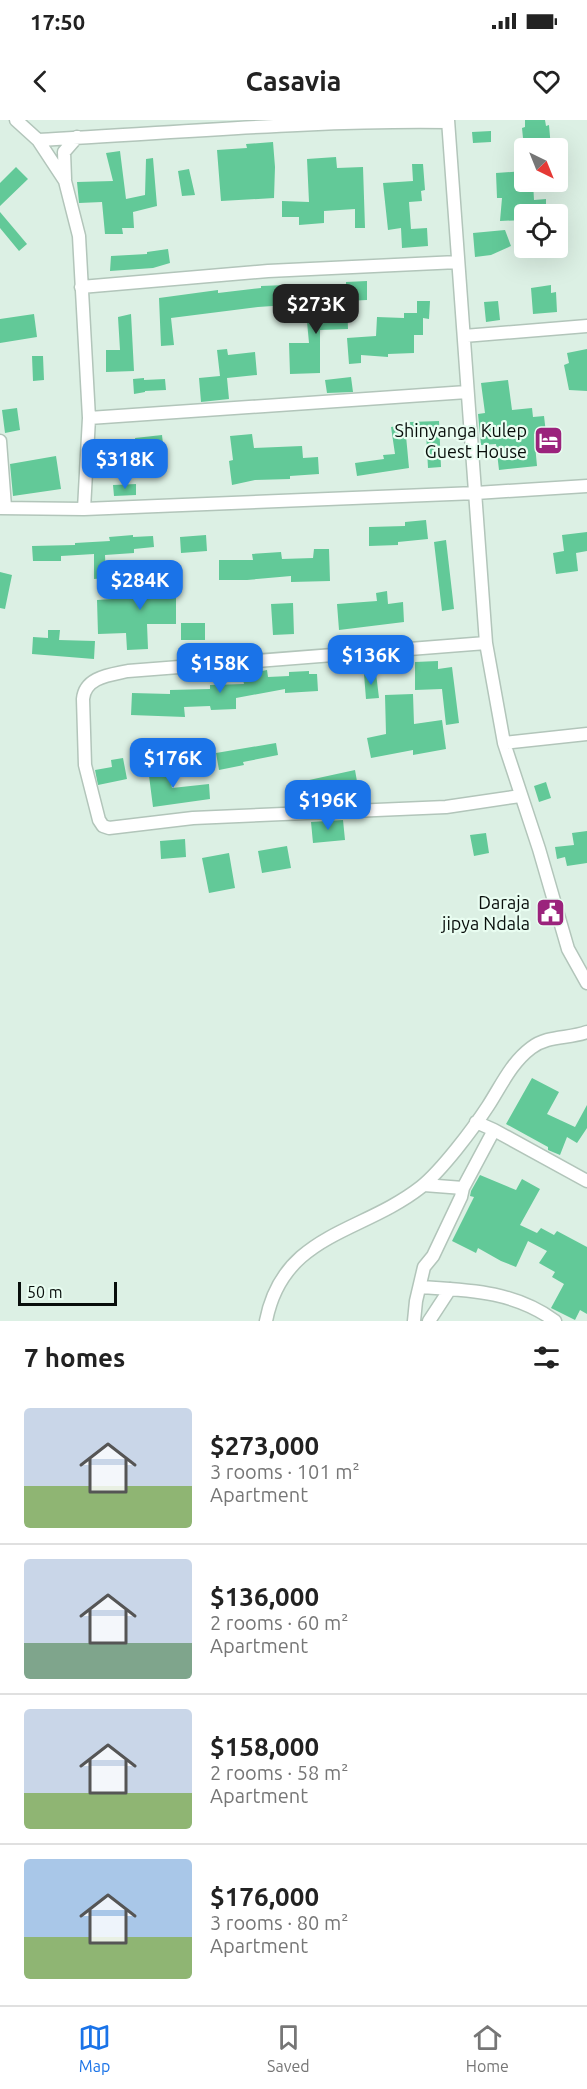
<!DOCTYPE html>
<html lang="en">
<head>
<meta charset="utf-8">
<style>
  body { margin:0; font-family:Ubuntu,sans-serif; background:#f2f2f2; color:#222; height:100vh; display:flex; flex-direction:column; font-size:22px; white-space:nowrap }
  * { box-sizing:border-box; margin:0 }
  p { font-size:20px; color:#767676 }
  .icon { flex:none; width:33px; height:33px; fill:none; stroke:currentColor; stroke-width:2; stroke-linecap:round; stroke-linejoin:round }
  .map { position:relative; height:1201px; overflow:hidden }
  .side { display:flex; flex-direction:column; background:#fff; flex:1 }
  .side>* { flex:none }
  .needle { width:39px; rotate:137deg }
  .fabs { position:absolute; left:514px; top:18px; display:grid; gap:12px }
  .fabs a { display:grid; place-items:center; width:54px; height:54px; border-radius:6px; background:#fff; box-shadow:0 6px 24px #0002; font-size:30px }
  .scale { position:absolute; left:18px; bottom:15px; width:99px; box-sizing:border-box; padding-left:6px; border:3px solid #080e0b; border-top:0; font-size:16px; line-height:21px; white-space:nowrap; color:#080e0b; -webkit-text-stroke:4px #e9fdf1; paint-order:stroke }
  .price { position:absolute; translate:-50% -51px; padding:0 14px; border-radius:12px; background:#1a73e8; color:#fff; font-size:20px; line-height:39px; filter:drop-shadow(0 2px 3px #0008) }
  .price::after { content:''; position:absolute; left:50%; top:36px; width:18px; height:14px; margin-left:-9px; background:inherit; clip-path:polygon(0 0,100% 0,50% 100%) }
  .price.on { background:#222; color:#fff }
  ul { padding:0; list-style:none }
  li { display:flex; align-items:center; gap:18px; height:150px; padding:0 24px }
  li+li { border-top:2px solid #e0e0e0 }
  li span { display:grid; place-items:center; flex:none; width:168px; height:120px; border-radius:6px; color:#555 }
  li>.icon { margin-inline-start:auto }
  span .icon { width:72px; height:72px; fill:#fffc; stroke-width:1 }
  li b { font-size:26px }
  h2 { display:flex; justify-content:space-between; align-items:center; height:72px; padding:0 24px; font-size:26px }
  .status { display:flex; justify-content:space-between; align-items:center; height:42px; padding:0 30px; background:#fff; direction:ltr }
  .status svg { height:16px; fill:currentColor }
  header { display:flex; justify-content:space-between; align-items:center; height:78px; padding:0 24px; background:#fff; font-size:27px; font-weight:600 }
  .dock { display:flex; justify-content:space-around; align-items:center; height:84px; border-top:2px solid #e0e0e0; background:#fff; font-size:16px; color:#767676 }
  .dock a { display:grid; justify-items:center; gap:3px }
  .dock .on { color:#1a73e8 }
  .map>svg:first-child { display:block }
  .building { fill:#62c998 }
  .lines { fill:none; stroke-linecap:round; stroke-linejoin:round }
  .minor-casing { stroke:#b2c5ba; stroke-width:15 }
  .minor { stroke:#fff; stroke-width:12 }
  .labels { text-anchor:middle; stroke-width:4.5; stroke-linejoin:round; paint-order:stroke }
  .poi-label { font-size:18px; fill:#080e0b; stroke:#e9fdf1; text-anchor:end }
</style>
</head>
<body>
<div class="status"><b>17:50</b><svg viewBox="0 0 49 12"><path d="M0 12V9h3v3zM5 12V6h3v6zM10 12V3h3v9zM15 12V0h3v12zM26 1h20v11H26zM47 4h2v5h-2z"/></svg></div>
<header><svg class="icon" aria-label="back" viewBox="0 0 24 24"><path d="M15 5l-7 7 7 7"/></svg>Casavia<svg class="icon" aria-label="heart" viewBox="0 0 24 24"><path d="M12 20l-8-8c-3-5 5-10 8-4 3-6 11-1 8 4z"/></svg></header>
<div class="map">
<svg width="587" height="1201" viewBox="0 0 587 1201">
  <rect width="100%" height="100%" fill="#dcf0e4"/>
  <path class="building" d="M 525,0 L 545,0 L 546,6 L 549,5 L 551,28 L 524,28 L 522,8 L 525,7 Z
    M 491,11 L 491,22 L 473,23 L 472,12 Z
    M 273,22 L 275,47 L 274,78 L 221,81 L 217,30 L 247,28 L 246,24 Z
    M 120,31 L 126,79 L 145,75 L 146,39 L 153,38 L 157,86 L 133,92 L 134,108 L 122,108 L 123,114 L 105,114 L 102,82 L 79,83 L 77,62 L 113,61 L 106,33 Z
    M 336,37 L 337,48 L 363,47 L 365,108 L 355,108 L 355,89 L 324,91 L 324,103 L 299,105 L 299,97 L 282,97 L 282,81 L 309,82 L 307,39 Z
    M 412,44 L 423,44 L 425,70 L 421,71 L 422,81 L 409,82 L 411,109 L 427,108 L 428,126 L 402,128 L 401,108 L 388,110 L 383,63 L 413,61 Z
    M 16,47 L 28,59 L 0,86 L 0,63 Z
    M 189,49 L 195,75 L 182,76 L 178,51 Z
    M 524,51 L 523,62 L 533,62 L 534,80 L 546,79 L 546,94 L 524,94 L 525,100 L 500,101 L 502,78 L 497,78 L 496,53 Z
    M 0,92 L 27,124 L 19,131 L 0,108 Z
    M 505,110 L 511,126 L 491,135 L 475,137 L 473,113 Z
    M 168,129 L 170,143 L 153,148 L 110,151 L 111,136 L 147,134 L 147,132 Z
    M 367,161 L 367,180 L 346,181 L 346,162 Z
    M 286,165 L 287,185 L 258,187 L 171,198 L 174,225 L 161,226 L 159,178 L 218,170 L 218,173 L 261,168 L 261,166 Z
    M 551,165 L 551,173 L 556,172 L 557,192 L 533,194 L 531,168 Z
    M 317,179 L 317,183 L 347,183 L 348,209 L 320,210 L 320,253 L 290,254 L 289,223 L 309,223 L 305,180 Z
    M 417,181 L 430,181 L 429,199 L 423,198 L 423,215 L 414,215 L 414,233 L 388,234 L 388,237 L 361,235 L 361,243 L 349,244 L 347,218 L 376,216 L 377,197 L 404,198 L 404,193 L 417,193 Z
    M 498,181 L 500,200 L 486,202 L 484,182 Z
    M 34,194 L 37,217 L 0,223 L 0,199 Z
    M 131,194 L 134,251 L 106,252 L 106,230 L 120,230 L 118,197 Z
    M 227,229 L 228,235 L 255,232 L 257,255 L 227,258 L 229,279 L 201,282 L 199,258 L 220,256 L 217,230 Z
    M 587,229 L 587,271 L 569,270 L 564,245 L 569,243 L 567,233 Z
    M 32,236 L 43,236 L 44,260 L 33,261 Z
    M 351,257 L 353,272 L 327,273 L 325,260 Z
    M 144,258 L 144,260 L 165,259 L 166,270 L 145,271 L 145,272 L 134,274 L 133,259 Z
    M 508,260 L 512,290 L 532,288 L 533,297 L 544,296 L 546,313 L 534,314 L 537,346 L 499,350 L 496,324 L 481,325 L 478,294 L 485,293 L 481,263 Z
    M 17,288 L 20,310 L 5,313 L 2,290 Z
    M 439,301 L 441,347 L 428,348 L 426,312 L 411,313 L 410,302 Z
    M 405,305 L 409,348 L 357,356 L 355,343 L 384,339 L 383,335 L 395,334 L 391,307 Z
    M 252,314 L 254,328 L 302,326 L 303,338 L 318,337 L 319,354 L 290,356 L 290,359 L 255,360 L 232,365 L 229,341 L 233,340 L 230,316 Z
    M 162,315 L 164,333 L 137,337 L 135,318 Z
    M 56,336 L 61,369 L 13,376 L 10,344 Z
    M 136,364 L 136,375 L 114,376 L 113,365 Z
    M 426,400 L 428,419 L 398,422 L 398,425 L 369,426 L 369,407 L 405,406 L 405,402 Z
    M 587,412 L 587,431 L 576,433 L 578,451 L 556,454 L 553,433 L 564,431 L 562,415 Z
    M 133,415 L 133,417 L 153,416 L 154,427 L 134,429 L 134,433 L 105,435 L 106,458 L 94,459 L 94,434 L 61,436 L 61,441 L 33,441 L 32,426 L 75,425 L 75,423 L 110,421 L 109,417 Z
    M 206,415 L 207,431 L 181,433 L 180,417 Z
    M 446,420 L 454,489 L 442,491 L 434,422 Z
    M 314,429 L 329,429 L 330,461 L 291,462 L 291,456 L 247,460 L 219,460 L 219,440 L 253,440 L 252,434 L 281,432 L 282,439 L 313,438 Z
    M 0,452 L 12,455 L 5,489 L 0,488 Z
    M 178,455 L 179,472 L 176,472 L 176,504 L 147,504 L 148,529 L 127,530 L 126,513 L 98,514 L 97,480 L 142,477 L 140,458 Z
    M 387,471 L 388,484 L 403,482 L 404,502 L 339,510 L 337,484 L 377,481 L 376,473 Z
    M 293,483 L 294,514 L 273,515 L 271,484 Z
    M 181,503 L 205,503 L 205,520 L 181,520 Z
    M 48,510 L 60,510 L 59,520 L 95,521 L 94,539 L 32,534 L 33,517 L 48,518 Z
    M 438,541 L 438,549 L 452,547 L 459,603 L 446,605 L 442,569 L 415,570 L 415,542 Z
    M 267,550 L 268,557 L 289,556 L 289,552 L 309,551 L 309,554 L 317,554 L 318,571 L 285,573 L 285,569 L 236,578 L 236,589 L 211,590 L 210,586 L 184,587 L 185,597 L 131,595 L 132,573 L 170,574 L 170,570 L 210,569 L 210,565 L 244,564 L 242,555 Z
    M 376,553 L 379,578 L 366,579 L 364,554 Z
    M 413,574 L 414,604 L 442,600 L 446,629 L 413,635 L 413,630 L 371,638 L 367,618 L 386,614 L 385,575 Z
    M 276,623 L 278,635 L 243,642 L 244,645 L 219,650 L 216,633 Z
    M 123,638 L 127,659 L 98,665 L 95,650 L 112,647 L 111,640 Z
    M 168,645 L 172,668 L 209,664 L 210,679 L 153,687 L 148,648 Z
    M 355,650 L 358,667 L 339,670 L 338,668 L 304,676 L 300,662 Z
    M 546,662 L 551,678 L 539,682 L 534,666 Z
    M 343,700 L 345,720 L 313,723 L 311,702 Z
    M 587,711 L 587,743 L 567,746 L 565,737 L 557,739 L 555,727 L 574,725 L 572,713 Z
    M 486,713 L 489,733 L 474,736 L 470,715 Z
    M 185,719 L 186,737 L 161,739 L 160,721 Z
    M 287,726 L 291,748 L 262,753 L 258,731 Z
    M 229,733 L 235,768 L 209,773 L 202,738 Z
    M 532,958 L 559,972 L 547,994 L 575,1007 L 587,985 L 587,1008 L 577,1023 L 567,1017 L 560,1035 L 548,1030 L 548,1027 L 506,1004 Z
    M 480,1055 L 516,1070 L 522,1059 L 540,1069 L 520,1105 L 537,1113 L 541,1108 L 554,1115 L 557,1111 L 587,1127 L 587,1194 L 580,1190 L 575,1200 L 551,1188 L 564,1164 L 552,1157 L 555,1152 L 539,1143 L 547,1131 L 528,1121 L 516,1147 L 501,1141 L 478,1128 L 476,1133 L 452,1121 L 474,1077 L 470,1076 L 471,1071 Z"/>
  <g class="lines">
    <defs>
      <path id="minor" d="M 16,0 L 38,20 L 65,61 L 79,116 L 89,298 L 84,389
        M 448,0 L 486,523 L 504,623 L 539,729 L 568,829 L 587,863
        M 38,20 C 175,13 312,0 448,2
        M 65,59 L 64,32 L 77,17
        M 81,167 L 268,151 L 458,142
        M 464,216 L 587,206
        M 89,298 L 467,272
        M 0,321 L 5,387
        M 0,388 L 84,389 L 476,373 L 587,366
        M 486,523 L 128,551 C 110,555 85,557 83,579 L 85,645 L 99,700 L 103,706 L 109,708 L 193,698 L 446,687 L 520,676
        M 504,623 L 587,614
        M 476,1002 L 494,1010 L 587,1061
        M 424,1065 L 463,1068
        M 420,1167 C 469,1170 514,1171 555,1201
        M 266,1201 C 283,1113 361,1114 421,1067 C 442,1050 473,1009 488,986 C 501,966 511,943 531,928 C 548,915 568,919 587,912
        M 414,1201 L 416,1181 L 424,1147 L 433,1136 L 461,1077 L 463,1068 L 494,1010
        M 429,1201 L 450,1169"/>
    </defs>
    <use href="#minor" class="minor-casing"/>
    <use href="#minor" class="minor"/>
  </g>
  <defs>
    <symbol id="hotel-square" viewBox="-11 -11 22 22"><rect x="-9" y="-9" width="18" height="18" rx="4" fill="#9b237c" stroke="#e9fdf1"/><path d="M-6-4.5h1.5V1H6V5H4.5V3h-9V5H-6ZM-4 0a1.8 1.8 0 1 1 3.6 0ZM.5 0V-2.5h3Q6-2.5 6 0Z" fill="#fff"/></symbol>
    <symbol id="civic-square" viewBox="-11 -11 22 22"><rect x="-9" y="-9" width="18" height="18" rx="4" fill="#9b237c" stroke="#e9fdf1"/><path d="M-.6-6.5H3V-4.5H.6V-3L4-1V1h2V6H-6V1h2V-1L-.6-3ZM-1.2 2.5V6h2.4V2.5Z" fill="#fff"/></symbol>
  </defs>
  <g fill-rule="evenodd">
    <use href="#hotel-square" x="532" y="304" width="33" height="33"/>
    <use href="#civic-square" x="534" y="776" width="33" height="33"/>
  </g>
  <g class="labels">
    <g class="poi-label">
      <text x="527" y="317">Shinyanga Kulep<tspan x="527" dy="21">Guest House</tspan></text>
      <text x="530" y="789">Daraja<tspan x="530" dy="21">jipya Ndala</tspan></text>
    </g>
  </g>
</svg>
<div class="fabs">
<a><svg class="needle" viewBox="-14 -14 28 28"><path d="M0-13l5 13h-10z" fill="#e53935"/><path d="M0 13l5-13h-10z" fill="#767676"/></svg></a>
<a><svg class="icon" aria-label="locate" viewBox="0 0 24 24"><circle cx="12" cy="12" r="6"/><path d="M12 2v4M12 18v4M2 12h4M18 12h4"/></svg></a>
</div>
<div class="scale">50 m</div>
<b class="price on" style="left:316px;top:215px">$273K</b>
<b class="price" style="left:125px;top:370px">$318K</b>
<b class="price" style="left:140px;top:491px">$284K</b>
<b class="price" style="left:371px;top:566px">$136K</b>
<b class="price" style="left:220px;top:574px">$158K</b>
<b class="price" style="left:173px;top:669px">$176K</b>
<b class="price" style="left:328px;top:711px">$196K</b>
</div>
<section class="side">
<h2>7 homes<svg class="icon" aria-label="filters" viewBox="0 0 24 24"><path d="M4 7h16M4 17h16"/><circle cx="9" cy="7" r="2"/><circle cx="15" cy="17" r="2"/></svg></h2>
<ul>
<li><span style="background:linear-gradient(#c9d6e8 65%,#8fb573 0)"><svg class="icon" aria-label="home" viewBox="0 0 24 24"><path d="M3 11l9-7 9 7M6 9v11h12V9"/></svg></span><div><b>$273,000</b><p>3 rooms · 101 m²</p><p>Apartment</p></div></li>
<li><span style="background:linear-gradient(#c9d6e8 70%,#7fa58c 0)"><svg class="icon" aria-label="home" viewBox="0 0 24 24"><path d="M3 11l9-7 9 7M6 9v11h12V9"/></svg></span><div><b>$136,000</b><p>2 rooms · 60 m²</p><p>Apartment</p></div></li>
<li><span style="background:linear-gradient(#c9d6e8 70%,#8fb573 0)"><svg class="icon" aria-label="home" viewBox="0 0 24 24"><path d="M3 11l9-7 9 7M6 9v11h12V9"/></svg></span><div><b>$158,000</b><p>2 rooms · 58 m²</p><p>Apartment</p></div></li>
<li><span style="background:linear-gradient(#a9c7e8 65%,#8fb573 0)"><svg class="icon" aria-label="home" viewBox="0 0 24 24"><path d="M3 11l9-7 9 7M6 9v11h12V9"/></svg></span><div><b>$176,000</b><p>3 rooms · 80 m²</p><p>Apartment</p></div></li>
</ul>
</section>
<nav class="dock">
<a class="on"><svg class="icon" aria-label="map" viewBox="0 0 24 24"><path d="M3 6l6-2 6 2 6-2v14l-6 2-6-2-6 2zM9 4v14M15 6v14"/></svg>Map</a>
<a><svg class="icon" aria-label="saved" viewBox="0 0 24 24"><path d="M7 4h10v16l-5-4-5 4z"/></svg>Saved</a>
<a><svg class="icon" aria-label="home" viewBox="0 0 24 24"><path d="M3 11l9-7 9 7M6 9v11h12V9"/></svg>Home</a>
</nav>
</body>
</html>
